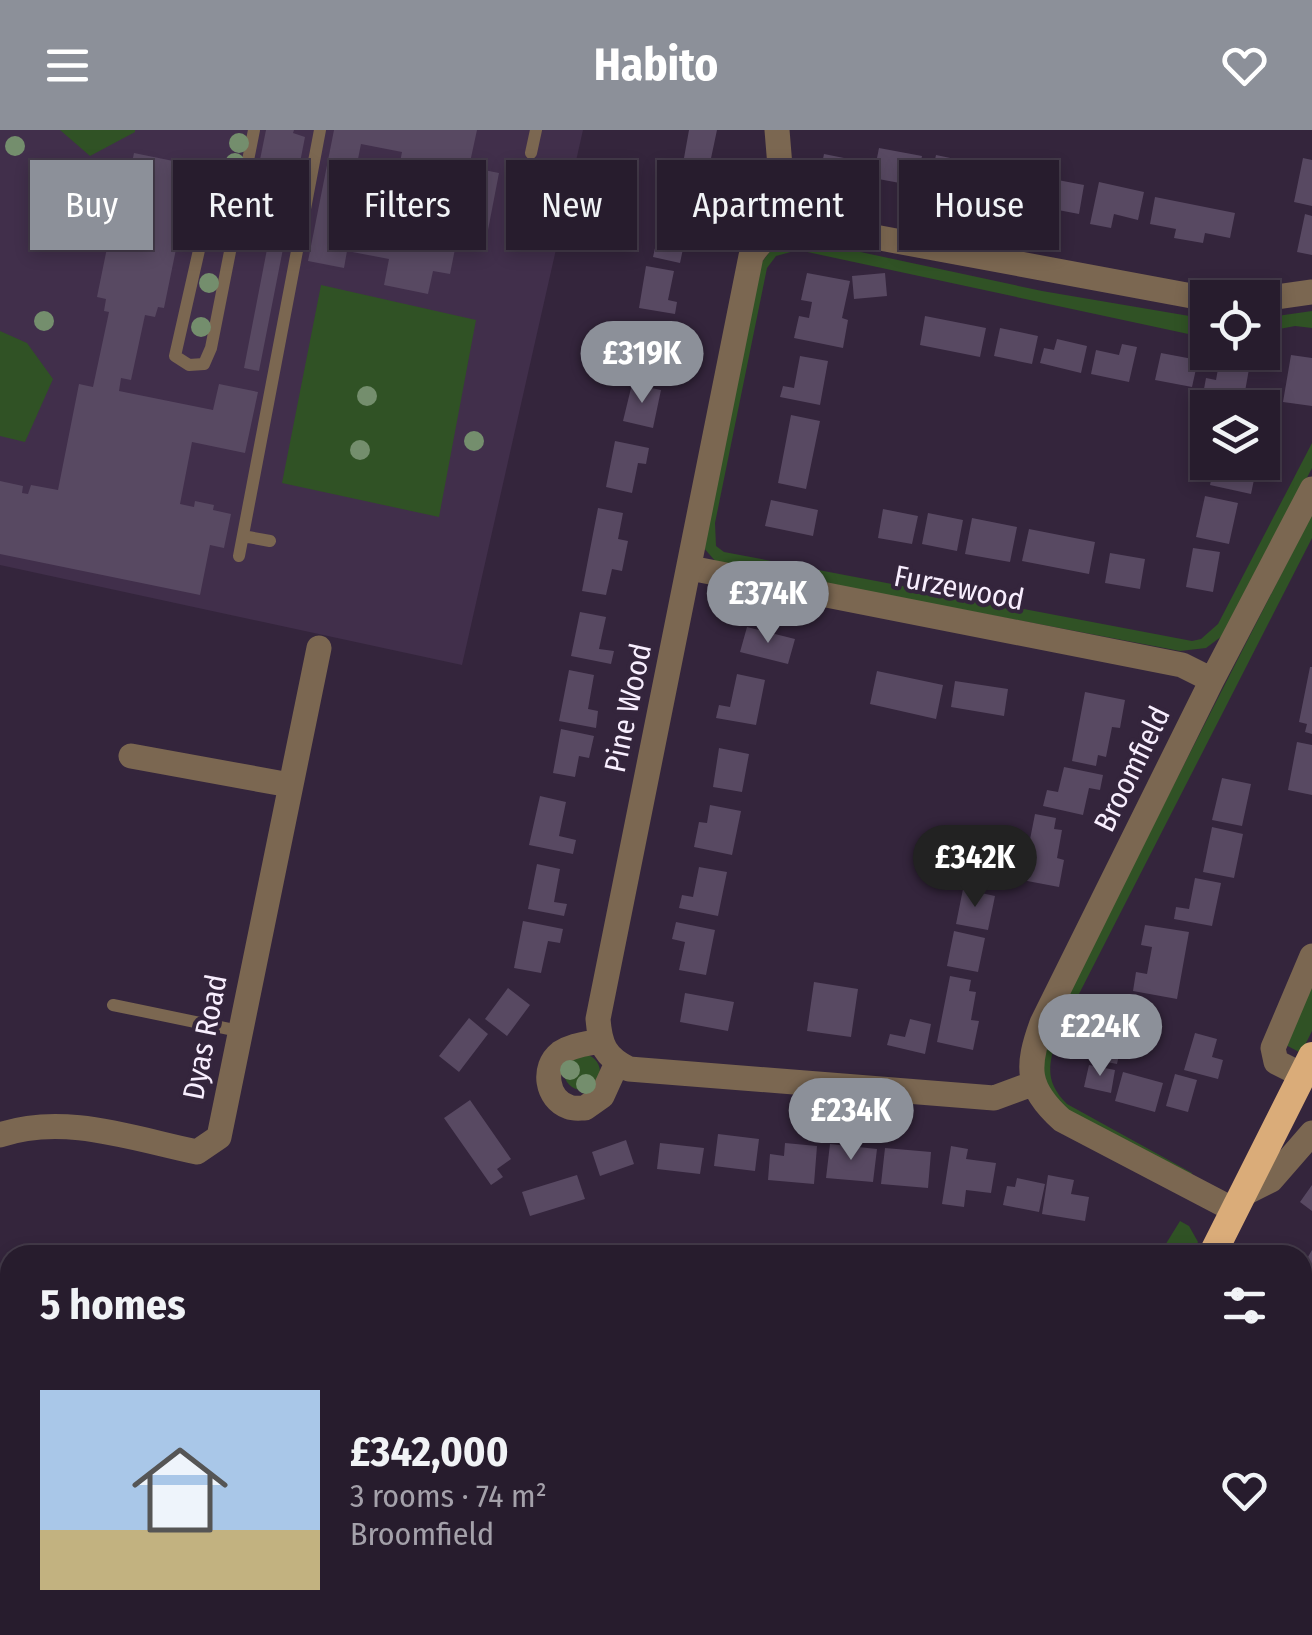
<!DOCTYPE html>
<html lang="en">
<head>
<meta charset="utf-8">
<style>
  body { margin:0; font-family:"Fira Sans Condensed",sans-serif; background:#332939; color:#f1f3f6; height:100vh; display:flex; flex-direction:column; font-size:38px; white-space:nowrap }
  * { box-sizing:border-box; margin:0 }
  p { font-size:32px; color:#a4a1aa }
  .icon { flex:none; width:55px; height:55px; fill:none; stroke:currentColor; stroke-width:2; stroke-linecap:round; stroke-linejoin:round }
  .map { position:relative; flex:1; overflow:hidden }
  .panel { position:absolute; left:0px; top:1115px; width:1312px; height:390px; display:flex; flex-direction:column; background:#271c2d; border-radius:30px 30px 0 0; box-shadow:0 5px 15px #0003,0 0 0 2px #433a49 }
  .panel>* { flex:none }
  .top-card { position:absolute; left:30px; top:30px; width:1252px; height:90px; display:flex; gap:20px }
  .tools { position:absolute; left:1190px; top:150px; display:grid; gap:20px }
  .tools a { display:grid; place-items:center; width:90px; height:90px; border-radius:0px; background:#271c2d; box-shadow:0 5px 15px #0003,0 0 0 2px #433a49; font-size:50px }
  .price { position:absolute; translate:-50% -85px; padding:0 22px; border-radius:35px; background:#8c9099; color:#fff; font-size:32px; line-height:65px; filter:drop-shadow(0 2px 5px #0008) }
  .price::after { content:''; position:absolute; left:50%; top:60px; width:30px; height:22px; margin-left:-15px; background:inherit; clip-path:polygon(0 0,100% 0,50% 100%) }
  .price.active { background:#222; color:#fff }
  ul { padding:0; list-style:none }
  li { display:flex; align-items:center; gap:30px; height:250px; padding:0 40px }
  li+li { border-top:2px solid #433a49 }
  li span { display:grid; place-items:center; flex:none; width:280px; height:200px; border-radius:0px; color:#555 }
  li>.icon { margin-inline-start:auto }
  span .icon { width:120px; height:120px; fill:#fffc; stroke-width:1 }
  li b { font-size:42px }
  h2 { display:flex; justify-content:space-between; align-items:center; height:120px; padding:0 40px; font-size:42px }
  .pill { padding:0 35px; border-radius:0px; background:#271c2d; box-shadow:0 5px 15px #0003,0 0 0 2px #433a49; font-size:35px; line-height:90px }
  .pill.active { background:#8c9099; color:#fff }
  header { display:flex; justify-content:space-between; align-items:center; height:130px; padding:0 40px; background:#8c9099; color:#fff; font-size:45px; font-weight:700 }
  .map>svg:first-child { display:block }
  .built { fill:#412f4b }
  .green { fill:#305225 }
  .building { fill:#584962; fill-rule:evenodd }
  .lines { fill:none; stroke-linecap:round; stroke-linejoin:round }
  .service { stroke:#7b6751; stroke-width:12 }
  .minor { stroke:#7b6751; stroke-width:25 }
  .tertiary { stroke:#7b6751; stroke-width:25 }
  .trunk { stroke:#daac79; stroke-width:28 }
  .tree { fill:#748e6d }
  .labels { text-anchor:middle; stroke-width:8; stroke-linejoin:round; paint-order:stroke }
  .street-label { font-size:30px; fill:#f8eefe; stroke:#34253c }
</style>
</head>
<body>
<header><svg class="icon" aria-label="menu" viewBox="0 0 24 24"><path d="M4 6h16M4 12h16M4 18h16"/></svg>Habito<svg class="icon" aria-label="heart" viewBox="0 0 24 24"><path d="M12 20l-8-8c-3-5 5-10 8-4 3-6 11-1 8 4z"/></svg></header>
<div class="map">
<svg width="1312" height="1505" viewBox="0 0 1312 1505">
  <rect width="100%" height="100%" fill="#34253c"/>
  <path class="built" d="M 0,0 L 583,0 L 462,535 L 0,435 Z
    M 1302,1196 L 1312,1202 L 1312,1386 L 1303,1379 Z"/>
  <path class="green" d="M 60,0 L 135,0 L 135,2 L 90,26 Z
    M 787,109 L 800,109 L 1042,161 L 1207,189 L 1207,208 L 798,120 L 776,126 L 767,138 L 715,393 L 716,416 L 724,422 L 1192,511 L 1201,509 L 1218,494 L 1312,313 L 1312,338 L 1226,503 L 1206,518 L 1180,521 L 717,433 L 703,417 L 759,136 L 774,116 Z
    M 321,155 L 476,190 L 439,387 L 282,353 Z
    M 1312,181 L 1312,198 L 1295,196 L 1263,202 L 1263,188 Z
    M 0,201 L 27,213 L 53,249 L 25,312 L 0,306 Z
    M 1312,384 L 1312,408 L 1057,907 C 1048,936 1045,952 1067,974 L 1192,1043 L 1189,1049 L 1070,984 C 1039,958 1037,935 1050,897 Z
    M 1312,843 L 1312,901 L 1301,923 L 1282,913 Z
    M564 942a18 18 0 1 1 36 0a18 18 0 1 1-36 0Z
    M 1180,1091 L 1189,1096 L 1198,1112 L 1190,1125 L 1159,1125 Z
    M 0,1464 L 10,1465 L 10,1495 L 589,1495 L 588,1505 L 0,1505 Z"/>
  <path class="building" d="M 266,0 L 294,0 L 293,3 L 305,7 L 259,241 L 244,238 L 275,78 L 251,74 Z
    M 334,0 L 477,0 L 469,37 L 499,43 L 488,100 L 460,94 L 450,144 L 433,141 L 428,164 L 384,155 L 389,129 L 347,121 L 344,138 L 308,131 ZM 361,14 L 402,22 L 389,87 L 348,79 Z
    M 689,0 L 717,0 L 710,33 L 684,28 Z
    M 879,18 L 922,26 L 916,56 L 873,48 Z
    M 134,23 L 188,34 L 180,74 L 185,75 L 164,178 L 158,177 L 155,187 L 145,185 L 131,250 L 121,248 L 119,261 L 213,280 L 219,254 L 258,262 L 245,323 L 192,312 L 180,374 L 194,377 L 195,371 L 214,375 L 213,380 L 231,384 L 224,418 L 210,415 L 200,465 L 0,424 L 0,351 L 23,356 L 22,363 L 28,364 L 31,355 L 58,360 L 79,254 L 93,257 L 109,182 L 104,181 L 106,169 L 97,167 L 119,59 L 126,61 Z
    M 824,24 L 864,32 L 858,61 L 818,53 Z
    M 936,25 L 974,33 L 966,74 L 953,71 L 956,58 L 930,53 Z
    M 1303,28 L 1312,30 L 1312,76 L 1294,72 Z
    M 986,36 L 1030,44 L 1024,71 L 995,65 L 993,77 L 979,74 Z
    M 669,39 L 698,46 L 689,84 L 661,77 Z
    M 1042,47 L 1084,55 L 1079,84 L 1037,76 Z
    M 1099,52 L 1144,62 L 1138,90 L 1114,84 L 1111,98 L 1090,94 Z
    M 1155,67 L 1235,83 L 1230,108 L 1205,103 L 1203,113 L 1174,108 L 1176,99 L 1150,94 Z
    M 1305,84 L 1312,86 L 1312,125 L 1297,122 Z
    M 662,87 L 680,91 L 678,98 L 687,100 L 680,133 L 653,127 Z
    M 646,136 L 674,141 L 668,170 L 677,172 L 675,184 L 639,178 Z
    M 807,143 L 850,151 L 842,188 L 848,190 L 843,218 L 794,208 L 799,186 L 809,188 L 812,172 L 801,170 Z
    M 885,143 L 887,166 L 854,169 L 852,146 Z
    M 925,186 L 986,198 L 980,227 L 920,215 Z
    M 645,197 L 671,202 L 662,248 L 636,243 Z
    M 1000,198 L 1038,206 L 1032,234 L 994,226 Z
    M 1057,209 L 1087,216 L 1081,243 L 1040,233 L 1044,218 L 1054,220 Z
    M 1122,214 L 1137,217 L 1129,252 L 1091,244 L 1096,220 L 1119,225 Z
    M 1161,223 L 1198,230 L 1192,257 L 1155,250 Z
    M 1291,225 L 1312,228 L 1312,276 L 1283,272 Z
    M 800,226 L 828,231 L 820,275 L 780,267 L 783,256 L 794,258 Z
    M 1219,233 L 1249,239 L 1244,267 L 1204,259 L 1206,248 L 1216,250 Z
    M 632,254 L 661,260 L 653,298 L 623,291 Z
    M 791,285 L 820,291 L 806,359 L 778,353 Z
    M 615,311 L 649,318 L 646,334 L 638,333 L 632,363 L 606,357 Z
    M 1262,323 L 1272,326 L 1268,342 L 1256,340 L 1251,364 L 1210,355 L 1215,332 L 1262,332 Z
    M 1205,366 L 1238,373 L 1229,414 L 1196,407 Z
    M 771,370 L 818,380 L 813,406 L 765,396 Z
    M 598,378 L 623,383 L 618,409 L 628,411 L 622,441 L 612,439 L 606,465 L 582,461 Z
    M 883,379 L 918,386 L 912,414 L 878,408 Z
    M 928,383 L 963,390 L 957,421 L 922,414 Z
    M 972,388 L 1017,397 L 1010,432 L 965,424 Z
    M 1029,399 L 1095,412 L 1089,444 L 1022,431 Z
    M 1193,418 L 1220,422 L 1213,462 L 1186,457 Z
    M 1110,423 L 1145,429 L 1140,459 L 1105,453 Z
    M 580,482 L 606,487 L 599,519 L 614,521 L 611,534 L 571,526 Z
    M 747,497 L 795,509 L 788,534 L 740,522 Z
    M 1310,537 L 1312,537 L 1312,604 L 1305,602 L 1307,594 L 1299,592 Z
    M 569,540 L 594,545 L 588,579 L 598,581 L 596,598 L 559,591 Z
    M 877,541 L 943,555 L 936,589 L 870,574 Z
    M 737,544 L 765,550 L 756,595 L 716,588 L 719,575 L 730,577 Z
    M 955,551 L 1008,559 L 1004,586 L 951,577 Z
    M 1085,562 L 1125,570 L 1120,598 L 1112,597 L 1106,627 L 1098,625 L 1096,636 L 1072,631 Z
    M 561,599 L 594,606 L 589,628 L 579,626 L 575,647 L 553,643 Z
    M 1297,612 L 1312,615 L 1312,665 L 1288,660 Z
    M 719,618 L 749,624 L 742,662 L 713,657 Z
    M 1064,637 L 1103,645 L 1100,660 L 1089,658 L 1083,685 L 1043,676 L 1047,660 L 1058,662 Z
    M 1222,648 L 1251,654 L 1242,696 L 1212,690 Z
    M 540,666 L 566,672 L 559,706 L 576,710 L 573,724 L 529,715 Z
    M 710,675 L 741,681 L 732,725 L 694,717 L 699,692 L 707,693 Z
    M 1035,684 L 1056,688 L 1054,699 L 1062,700 L 1057,728 L 1064,730 L 1059,757 L 1022,750 Z
    M 1212,697 L 1243,704 L 1234,748 L 1203,742 Z
    M 537,734 L 560,739 L 554,772 L 567,774 L 564,786 L 528,779 Z
    M 699,737 L 727,742 L 718,786 L 679,778 L 682,765 L 693,767 Z
    M 1195,748 L 1221,753 L 1212,796 L 1174,789 L 1176,777 L 1189,779 Z
    M 963,759 L 995,766 L 988,800 L 956,794 Z
    M 523,791 L 563,799 L 560,813 L 548,811 L 541,843 L 514,838 Z
    M 676,792 L 715,800 L 706,845 L 679,840 L 685,812 L 672,809 Z
    M 1145,795 L 1189,802 L 1177,869 L 1133,861 L 1136,842 L 1147,844 L 1152,817 L 1141,815 Z
    M 954,801 L 985,808 L 978,842 L 947,836 Z
    M 950,846 L 971,850 L 969,861 L 976,862 L 971,890 L 979,891 L 973,920 L 937,912 Z
    M 814,852 L 858,859 L 851,907 L 807,901 Z
    M 508,858 L 530,875 L 507,906 L 485,889 Z
    M 685,863 L 734,872 L 728,901 L 680,892 Z
    M 1097,877 L 1128,883 L 1117,934 L 1087,928 Z
    M 469,888 L 488,904 L 459,942 L 439,926 Z
    M 910,889 L 931,894 L 925,924 L 887,915 L 890,904 L 905,907 Z
    M 1195,903 L 1217,909 L 1212,927 L 1223,930 L 1218,949 L 1184,940 Z
    M 1089,935 L 1115,940 L 1111,963 L 1084,957 Z
    M 1123,942 L 1163,953 L 1155,982 L 1115,971 Z
    M 1175,944 L 1197,950 L 1188,982 L 1166,976 Z
    M 470,970 L 511,1029 L 497,1039 L 503,1047 L 491,1055 L 444,988 Z
    M 718,1004 L 759,1009 L 755,1041 L 714,1036 Z
    M 626,1010 L 634,1034 L 600,1046 L 592,1022 Z
    M 660,1013 L 704,1018 L 700,1044 L 657,1039 Z
    M 785,1013 L 817,1016 L 814,1054 L 768,1050 L 770,1024 L 784,1026 Z
    M 830,1014 L 877,1019 L 873,1052 L 826,1048 Z
    M 951,1016 L 968,1019 L 966,1029 L 996,1033 L 991,1063 L 966,1060 L 964,1077 L 942,1074 Z
    M 885,1018 L 931,1022 L 928,1058 L 881,1054 Z
    M 577,1045 L 585,1069 L 530,1086 L 522,1062 Z
    M 1048,1045 L 1074,1050 L 1071,1064 L 1089,1067 L 1085,1091 L 1042,1084 Z
    M 1017,1048 L 1045,1054 L 1039,1082 L 1003,1075 L 1007,1056 L 1015,1057 Z
    M 1312,1055 L 1312,1081 L 1300,1072 Z
    M 1312,1120 L 1312,1184 L 1302,1178 L 1306,1165 L 1302,1163 L 1302,1137 Z
    M 0,1325 L 10,1326 L 9,1371 L 0,1369 Z
    M 1151,1495 L 1181,1495 L 1177,1505 L 1147,1505 Z
    M 1235,1495 L 1252,1495 L 1276,1505 L 1231,1505 Z"/>
  <g class="lines">
    <path class="service" d="M 531,23 L 536,0
      M 239,80 L 209,76 L 175,226 L 189,235 L 204,234 L 211,218 L 254,0
      M 243,406 L 270,411
      M 239,426 L 320,0
      M 113,875 L 239,901
      M 1302,1286 L 1312,1287
      M 1302,1313 L 1312,1323
      M 1304,1421 L 1312,1428
      M 600,1505 L 600,1495
      M 1307,1505 L 1312,1495"/>
    <path class="minor" d="M 777,0 L 785,97
      M 1262,169 L 1312,162
      M 690,438 L 1182,535 L 1212,550
      M 131,626 L 290,655
      M 600,911 C 586,914 572,915 560,923 C 542,937 546,969 569,977 C 574,979 580,978 585,978 L 602,966 L 617,933
      M 1302,945 L 1276,932 L 1273,918 L 1312,826
      M 1032,954 L 994,968 L 629,939 C 605,927 600,915 598,889 L 751,126 C 771,95 786,97 821,97 L 1208,169
      M 0,1005 C 64,983 134,1009 197,1022 L 219,1007 L 319,518
      M 1241,1065 L 1271,1050 L 1312,1003
      M 1234,1080 L 1062,990 C 1026,958 1026,937 1042,893 L 1212,550 L 1312,359
      M 782,1495 L 782,1505
      M 1060,1505 L 1066,1495"/>
    <path class="tertiary" d="M 0,1444 L 10,1445"/>
    <path class="trunk" d="M 1212,1125 L 1312,926
      M 996,1505 L 1003,1495"/>
  </g>
  <g class="tree">
    <circle cx="239" cy="13" r="10"/>
    <circle cx="15" cy="16" r="10"/>
    <circle cx="235" cy="33" r="10"/>
    <circle cx="222" cy="109" r="10"/>
    <circle cx="209" cy="153" r="10"/>
    <circle cx="44" cy="191" r="10"/>
    <circle cx="201" cy="197" r="10"/>
    <circle cx="367" cy="266" r="10"/>
    <circle cx="474" cy="311" r="10"/>
    <circle cx="360" cy="320" r="10"/>
    <circle cx="570" cy="940" r="10"/>
    <circle cx="586" cy="954" r="10"/>
  </g>
  <g class="labels">
    <g class="street-label">
      <text transform="translate(959 458) rotate(11)" y="10">Furzewood</text>
      <text transform="translate(628 578) rotate(-78)" y="10">Pine Wood</text>
      <text transform="translate(1132 639) rotate(-64)" y="10">Broomfield</text>
      <text transform="translate(205 907) rotate(-79)" y="10">Dyas Road</text>
    </g>
  </g>
</svg>
<div class="tools">
<a><svg class="icon" aria-label="locate" viewBox="0 0 24 24"><circle cx="12" cy="12" r="6"/><path d="M12 2v4M12 18v4M2 12h4M18 12h4"/></svg></a>
<a><svg class="icon" aria-label="layers" viewBox="0 0 24 24"><path d="M12 4l9 5-9 5-9-5zM3 14l9 5 9-5"/></svg></a>
</div>
<b class="price" style="left:642px;top:276px">£319K</b>
<b class="price" style="left:768px;top:516px">£374K</b>
<b class="price active" style="left:975px;top:780px">£342K</b>
<b class="price" style="left:1100px;top:949px">£224K</b>
<b class="price" style="left:851px;top:1033px">£234K</b>
<div class="top-card">
<a class="pill active">Buy</a>
<a class="pill">Rent</a>
<a class="pill">Filters</a>
<a class="pill">New</a>
<a class="pill">Apartment</a>
<a class="pill">House</a>
</div>
<section class="panel">
<h2>5 homes<svg class="icon" aria-label="filters" viewBox="0 0 24 24"><path d="M4 7h16M4 17h16"/><circle cx="9" cy="7" r="2"/><circle cx="15" cy="17" r="2"/></svg></h2>
<ul>
<li><span style="background:linear-gradient(#a9c7e8 70%,#c2b280 0)"><svg class="icon" aria-label="home" viewBox="0 0 24 24"><path d="M3 11l9-7 9 7M6 9v11h12V9"/></svg></span><div><b>£342,000</b><p>3 rooms · 74 m²</p><p>Broomfield</p></div><svg class="icon" aria-label="heart" viewBox="0 0 24 24"><path d="M12 20l-8-8c-3-5 5-10 8-4 3-6 11-1 8 4z"/></svg></li>
</ul>
</section>
</div>
</body>
</html>
